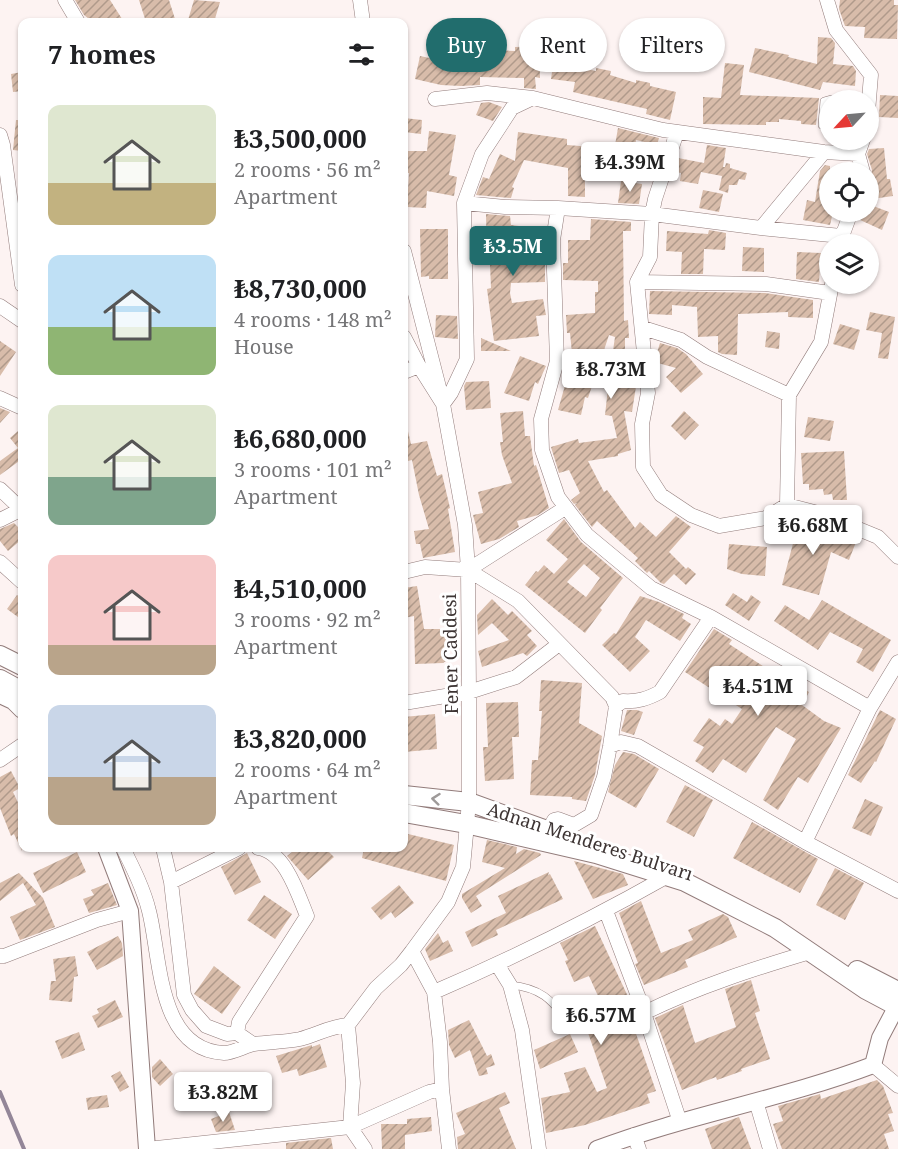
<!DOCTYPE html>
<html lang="en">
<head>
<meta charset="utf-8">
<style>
  body { margin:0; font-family:"Noto Serif",serif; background:#f2f2f2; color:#202124; height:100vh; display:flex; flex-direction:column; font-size:22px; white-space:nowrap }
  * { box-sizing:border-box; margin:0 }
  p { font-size:20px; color:#757577 }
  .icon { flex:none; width:33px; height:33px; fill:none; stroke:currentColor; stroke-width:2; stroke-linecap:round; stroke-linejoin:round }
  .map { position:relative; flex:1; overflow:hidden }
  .side { position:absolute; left:18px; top:18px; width:390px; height:834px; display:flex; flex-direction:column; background:#fff; border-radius:12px; box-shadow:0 2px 4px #0004 }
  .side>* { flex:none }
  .hud { position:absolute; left:426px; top:18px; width:381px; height:54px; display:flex; gap:12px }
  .needle { width:39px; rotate:244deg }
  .buttons { position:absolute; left:819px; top:90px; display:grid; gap:12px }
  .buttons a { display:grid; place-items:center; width:60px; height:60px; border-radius:50%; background:#fff; box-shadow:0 2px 4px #0004; font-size:30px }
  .price { position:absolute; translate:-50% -51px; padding:0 14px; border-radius:6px; background:#fff; color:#222; font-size:20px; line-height:39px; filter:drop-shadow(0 2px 3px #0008) }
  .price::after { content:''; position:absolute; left:50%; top:36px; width:18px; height:14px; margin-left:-9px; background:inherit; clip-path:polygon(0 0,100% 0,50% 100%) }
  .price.active { background:#216d6d; color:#fff }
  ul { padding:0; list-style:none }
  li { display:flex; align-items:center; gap:18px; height:150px; padding:0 30px }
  li span { display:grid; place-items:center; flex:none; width:168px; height:120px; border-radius:12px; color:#555 }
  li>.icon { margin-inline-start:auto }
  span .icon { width:72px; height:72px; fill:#fffc; stroke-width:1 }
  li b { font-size:26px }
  h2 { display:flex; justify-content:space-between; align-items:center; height:72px; padding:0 30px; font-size:26px }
  .pill { padding:0 21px; border-radius:27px; background:#fff; box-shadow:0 2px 4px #0004; font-size:21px; line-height:54px }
  .pill.active { background:#216d6d; color:#fff }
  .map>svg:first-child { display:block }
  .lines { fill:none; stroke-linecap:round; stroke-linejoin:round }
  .stream { stroke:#938698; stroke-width:4 }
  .building { fill:url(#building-hatch); fill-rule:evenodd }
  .service-casing { stroke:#927c7b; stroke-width:8 }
  .minor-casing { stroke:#927c7b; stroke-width:15 }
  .tertiary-casing { stroke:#927c7b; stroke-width:18 }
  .secondary-casing { stroke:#927c7b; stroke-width:20 }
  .service { stroke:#fff; stroke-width:7 }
  .minor { stroke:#fff; stroke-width:14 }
  .tertiary { stroke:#fff; stroke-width:16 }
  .secondary { stroke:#fff; stroke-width:18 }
  .oneway { stroke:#9e9a99 }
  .labels { text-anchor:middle; stroke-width:6; stroke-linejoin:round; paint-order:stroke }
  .street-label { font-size:18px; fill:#3d3433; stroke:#fff }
</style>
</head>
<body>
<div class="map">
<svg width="898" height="1149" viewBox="0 0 898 1149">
  <defs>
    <pattern id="building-hatch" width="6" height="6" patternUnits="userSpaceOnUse" patternTransform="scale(1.5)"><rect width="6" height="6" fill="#d8bcaa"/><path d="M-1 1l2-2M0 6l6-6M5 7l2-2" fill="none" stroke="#b09a8b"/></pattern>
  </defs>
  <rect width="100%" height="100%" fill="#fdf3f2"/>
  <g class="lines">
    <path class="stream" d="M 0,1092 L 24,1149"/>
  </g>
  <path class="building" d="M 75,0 L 110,0 L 124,22 L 93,22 L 84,15 Z
    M 139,0 L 169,0 L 175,19 L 164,22 L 146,22 Z
    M 194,0 L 220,2 L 214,22 L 194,22 L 188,20 Z
    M 840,0 L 894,0 L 894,5 L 898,5 L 897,39 L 864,38 L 865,27 L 845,26 L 839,9 Z
    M 818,37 L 831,38 L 835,43 L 833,64 L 853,66 L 856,71 L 855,86 L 823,82 L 820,90 L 749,72 L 755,48 L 789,55 L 788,57 L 817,64 Z
    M 539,46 L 540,78 L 535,77 L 536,89 L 524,88 L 524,78 L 480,77 L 480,85 L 461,86 L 441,85 L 415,79 L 420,56 L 449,62 L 463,63 L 462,54 L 484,53 L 485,50 L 515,51 L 515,47 Z
    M 555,51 L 573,53 L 571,66 L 596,71 L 596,68 L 611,71 L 610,75 L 636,83 L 636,80 L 650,83 L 650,86 L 676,92 L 670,120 L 646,114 L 647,109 L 573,92 L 575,82 L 551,79 Z
    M 725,63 L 744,65 L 740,95 L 819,98 L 816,125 L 801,124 L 801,121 L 779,119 L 779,122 L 766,122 L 766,125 L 703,124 L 703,97 L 721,98 Z
    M 22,72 L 22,91 L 13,92 L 11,74 Z
    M 880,95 L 898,96 L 898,118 L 879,117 Z
    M 489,102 L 502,107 L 493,121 L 476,115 L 481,103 Z
    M 404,118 L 422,120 L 421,134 L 404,132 Z
    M 16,120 L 22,120 L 22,151 L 13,150 Z
    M 618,128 L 659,138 L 657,145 L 636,140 L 634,154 L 614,151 Z
    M 429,131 L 456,135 L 449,175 L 457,177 L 454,196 L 427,191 L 426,208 L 407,207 L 409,173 L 404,173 L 404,151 L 427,151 Z
    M 518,132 L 567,139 L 567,145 L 606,148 L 604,163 L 600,163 L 600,171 L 585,170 L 585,197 L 568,196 L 568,168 L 524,160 L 512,187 L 514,188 L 511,198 L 476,195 L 483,177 L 489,179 L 500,154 L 515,161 Z
    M 707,145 L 726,148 L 723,167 L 725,167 L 726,163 L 730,164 L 730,168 L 747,173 L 745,180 L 739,179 L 737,185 L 729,185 L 728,193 L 719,190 L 722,176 L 701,172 L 698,184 L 680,181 L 681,173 L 675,172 L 678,158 L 704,163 Z
    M 884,148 L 887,179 L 890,179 L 893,196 L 872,199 L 869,182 L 872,170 L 867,154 L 869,149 Z
    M 825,165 L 830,166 L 830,212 L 833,212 L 830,225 L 803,220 L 807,200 L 815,202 L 820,171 Z
    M 621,181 L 642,184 L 639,204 L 618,203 Z
    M 703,190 L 723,194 L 719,212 L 699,208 Z
    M 868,204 L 889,212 L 882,230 L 858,219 L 860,212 L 868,212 Z
    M 486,214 L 510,216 L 511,225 L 543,229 L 539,262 L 545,262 L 545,282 L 511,283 L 510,293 L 512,303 L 543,299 L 546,315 L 536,316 L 539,336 L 494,341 L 487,289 L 491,288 L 490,264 L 487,264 Z
    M 591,219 L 631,222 L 631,231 L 623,231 L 624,321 L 628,320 L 629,338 L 625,338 L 625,360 L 636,360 L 637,380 L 632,412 L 624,411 L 631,450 L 618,454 L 618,456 L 588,461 L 604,492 L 607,490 L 635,528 L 640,522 L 656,537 L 676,516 L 691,527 L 669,552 L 686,569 L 688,567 L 696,574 L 686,585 L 674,574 L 664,584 L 661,583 L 649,571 L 647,573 L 635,561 L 638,558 L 597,521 L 592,527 L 575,505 L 577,503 L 574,504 L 571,500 L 580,493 L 569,470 L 559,473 L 551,447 L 578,439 L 579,443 L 617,438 L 612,416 L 605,415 L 608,388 L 611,389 L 610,371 L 615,337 L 609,335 L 604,350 L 572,353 L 570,333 L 567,333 L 566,315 L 595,313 L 595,292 L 598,292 L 598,281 L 563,280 L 563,263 L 568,263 L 568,240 L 590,240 Z
    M 420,229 L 448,229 L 448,279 L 429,279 L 429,276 L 421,277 Z
    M 709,230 L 726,233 L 725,250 L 704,249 L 703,274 L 681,274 L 682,252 L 666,251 L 667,231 L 708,234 Z
    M 743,247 L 764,248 L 764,272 L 742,271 Z
    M 797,252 L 821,253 L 819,282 L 796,279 Z
    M 650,291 L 765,293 L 813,300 L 813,318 L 788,317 L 788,312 L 738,314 L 737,355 L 722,354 L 718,352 L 718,336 L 698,337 L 697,307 L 672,305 L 672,315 L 649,314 Z
    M 870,312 L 895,317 L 888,359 L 878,358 L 882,333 L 866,330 Z
    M 436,315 L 457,316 L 458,339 L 435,337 Z
    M 840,324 L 860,330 L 854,350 L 833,344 Z
    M 767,331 L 780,333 L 779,349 L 765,347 Z
    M 481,338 L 511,351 L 481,351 Z
    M 0,341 L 16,352 L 0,376 Z
    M 660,343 L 677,348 L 686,354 L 703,374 L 681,393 L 666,377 L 676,368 L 654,362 Z
    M 520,356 L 546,366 L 538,384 L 535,382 L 529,401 L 504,393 Z
    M 568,375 L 593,383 L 588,398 L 585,397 L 581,415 L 558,410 Z
    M 489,381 L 491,408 L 466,410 L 464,386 L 466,382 Z
    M 0,408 L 10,412 L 0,423 Z
    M 523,411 L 525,436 L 530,436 L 534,466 L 536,465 L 549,508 L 538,515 L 517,521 L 519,527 L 499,539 L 481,544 L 473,515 L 483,513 L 478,492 L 512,483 L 502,455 L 500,442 L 503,442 L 500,413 Z
    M 684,411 L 699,425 L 685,440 L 671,426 Z
    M 808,417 L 834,421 L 830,441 L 804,437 Z
    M 404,427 L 407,427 L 411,444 L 427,441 L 437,476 L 442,474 L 450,508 L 448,509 L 455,552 L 423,558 L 420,544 L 416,544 L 414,531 L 429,529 L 419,495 L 412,460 L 404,462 Z
    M 18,431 L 22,436 L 22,459 L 0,475 L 0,461 L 18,448 L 10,438 Z
    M 844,451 L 847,500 L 833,500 L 832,494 L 824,495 L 823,489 L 809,490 L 809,484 L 803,484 L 801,453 Z
    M 799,517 L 856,542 L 849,560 L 831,552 L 819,595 L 782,585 L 795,536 L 791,535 Z
    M 564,519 L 581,542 L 623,578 L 600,608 L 602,610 L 585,633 L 525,585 L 536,571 L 538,572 L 544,565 L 554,574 L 568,559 L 546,540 ZM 584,564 L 600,578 L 586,597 L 567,582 Z
    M 14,523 L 19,528 L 22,525 L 22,539 L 8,551 L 0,541 L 0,529 Z
    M 729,544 L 767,547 L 765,576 L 742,574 L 727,569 Z
    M 417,586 L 424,629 L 448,629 L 449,659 L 443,663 L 415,664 L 414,616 L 404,618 L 404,588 Z
    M 733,593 L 747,602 L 751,595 L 761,602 L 749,621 L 725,605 Z
    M 17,595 L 22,599 L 22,620 L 7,609 Z
    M 640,596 L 659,602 L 684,614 L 682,618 L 691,624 L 680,641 L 646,620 L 635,637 L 650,651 L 630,672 L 602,645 L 614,633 L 616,634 Z
    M 492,599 L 508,615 L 512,611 L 532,631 L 527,635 L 537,646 L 527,656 L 523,653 L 482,667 L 478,651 L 509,640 L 492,623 L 478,635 L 477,615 Z
    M 822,600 L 891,640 L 873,672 L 856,662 L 863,649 L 830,632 L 818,650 L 774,621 L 785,605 L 809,620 Z
    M 714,629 L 732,640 L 729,644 L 769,670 L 770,669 L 809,692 L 802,705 L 824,721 L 841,728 L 808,783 L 798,777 L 778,810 L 763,800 L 796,739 L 776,727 L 746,773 L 723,759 L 713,773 L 695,761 L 704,747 L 693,741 L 709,718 L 720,726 L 725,719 L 732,724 L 742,709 L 685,672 Z
    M 541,680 L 582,683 L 579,723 L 602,736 L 595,775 L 586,801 L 572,799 L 572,797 L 530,795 L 532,760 L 538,760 L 542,711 L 539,711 Z
    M 518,702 L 519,737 L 512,737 L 514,779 L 485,781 L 483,747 L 488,747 L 486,703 Z
    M 627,710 L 637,710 L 643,712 L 634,735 L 621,731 Z
    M 880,710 L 896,719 L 876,762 L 875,761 L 861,783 L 848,775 Z
    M 435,714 L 437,749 L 404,752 L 404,717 Z
    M 623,752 L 634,754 L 659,769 L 636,808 L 608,792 L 615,765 Z
    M 11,771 L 20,788 L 13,792 L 22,811 L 22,851 L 14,834 L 11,836 L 0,808 L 0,777 Z
    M 685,785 L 713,800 L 694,837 L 666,822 Z
    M 865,799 L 883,807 L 871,836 L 852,828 Z
    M 752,822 L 818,859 L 800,893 L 733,858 Z
    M 404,833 L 454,845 L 446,881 L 362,858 L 364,848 L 404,848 Z
    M 487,840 L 517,847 L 516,854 L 524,849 L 540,853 L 541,855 L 476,896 L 482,906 L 471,913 L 462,898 L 462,894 L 505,868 L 482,862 Z
    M 297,848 L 325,848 L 334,857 L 308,880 L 287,856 Z
    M 77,852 L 86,872 L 43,893 L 33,873 Z
    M 247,853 L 261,882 L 235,895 L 221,867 Z
    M 574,861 L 623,874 L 628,885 L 593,899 Z
    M 835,868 L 864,883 L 845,920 L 816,905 Z
    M 549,872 L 548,875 L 550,874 L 563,899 L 496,930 L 498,935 L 472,947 L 465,932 L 506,913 L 498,896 Z
    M 19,873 L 43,898 L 55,927 L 20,940 L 10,917 L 36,905 L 23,883 L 0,901 L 0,883 Z
    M 108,883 L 117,905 L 89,913 L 83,899 L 94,895 L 91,890 Z
    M 399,885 L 414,903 L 395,918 L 391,912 L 381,920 L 371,908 Z
    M 264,895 L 292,914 L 275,939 L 247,920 Z
    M 641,901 L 661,953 L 693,940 L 688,930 L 723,914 L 728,917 L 737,937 L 685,960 L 688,967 L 644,985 L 635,964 L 638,963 L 619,913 Z
    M 595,926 L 631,1003 L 626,1005 L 656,1091 L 647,1094 L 650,1103 L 585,1125 L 546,1133 L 541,1098 L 570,1092 L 564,1073 L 585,1067 L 597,1092 L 607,1088 L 585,1024 L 607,1016 L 589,976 L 574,982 L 565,961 L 568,960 L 560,943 Z
    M 438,933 L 443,943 L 448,940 L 453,951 L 430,961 L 425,949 Z
    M 118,936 L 122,943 L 123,956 L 97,970 L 87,952 Z
    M 75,956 L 78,976 L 74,977 L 72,1002 L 49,1000 L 51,981 L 56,981 L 53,959 Z
    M 214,966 L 241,987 L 222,1014 L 194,994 Z
    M 751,980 L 760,1011 L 755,1013 L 770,1059 L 741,1069 L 742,1071 L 717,1080 L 716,1077 L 682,1090 L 655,1018 L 683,1005 L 695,1043 L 736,1027 L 725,989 Z
    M 115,1000 L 123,1017 L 98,1028 L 92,1016 L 99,1013 L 97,1009 Z
    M 469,1020 L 487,1056 L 491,1054 L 495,1065 L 486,1068 L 488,1074 L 479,1076 L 470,1050 L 455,1058 L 449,1045 L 448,1030 Z
    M 79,1032 L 85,1050 L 62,1059 L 55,1041 Z
    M 570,1034 L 578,1052 L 540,1069 L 534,1050 Z
    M 320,1044 L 327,1067 L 299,1076 L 297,1069 L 282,1073 L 276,1056 L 312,1045 L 312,1047 Z
    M 160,1059 L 173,1074 L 160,1086 L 152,1077 L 152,1067 Z
    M 120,1071 L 129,1087 L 120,1092 L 111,1076 Z
    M 877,1080 L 883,1086 L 893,1113 L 888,1114 L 894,1131 L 884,1134 L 889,1149 L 782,1149 L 773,1124 L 783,1121 L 778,1106 L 820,1094 L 821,1099 Z
    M 505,1092 L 510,1103 L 499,1108 L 516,1149 L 458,1149 L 457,1137 L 465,1134 L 456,1113 Z
    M 107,1095 L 109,1107 L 88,1110 L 86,1098 Z
    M 229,1112 L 235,1130 L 216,1132 L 211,1119 Z
    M 431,1117 L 432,1131 L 405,1135 L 405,1149 L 382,1149 L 381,1124 L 407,1124 L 407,1119 Z
    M 739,1117 L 751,1149 L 712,1149 L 705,1129 Z
    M 331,1138 L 333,1149 L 286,1149 L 286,1143 Z"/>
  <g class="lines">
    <defs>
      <path id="service" d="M 822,125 L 824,101 L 831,99 L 852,100
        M 510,985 C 542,988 551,1000 570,1023"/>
      <path id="minor" d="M 65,0 L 78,22
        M 360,0 L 363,22
        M 827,0 L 836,30 L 871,75 L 868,112
        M 435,99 L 487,93 L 533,98
        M 677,132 L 655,199 L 652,214 L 650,257 L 637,282 L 648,393 L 642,424 L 643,467 L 661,495 L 691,515 L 719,526 L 766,518 L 787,505 L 822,514 L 878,537 L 898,557
        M 0,135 L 3,145 L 22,285
        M 863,172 L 858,154 L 863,140
        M 464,203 L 505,207 L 558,208
        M 761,228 L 841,236
        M 840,242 L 851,212
        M 404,251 L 440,391
        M 637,282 L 766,284 L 830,293
        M 0,306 L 22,321
        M 643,328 L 681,340 L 707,357 L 789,395
        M 404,337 L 419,366 L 443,404 L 465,525 L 468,570 L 469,692 L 469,802 L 463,867 L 448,902 L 412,951 L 434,992 L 440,1042 L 442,1089 L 449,1149
        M 404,372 L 419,366
        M 0,398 L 22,408
        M 443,404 L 451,393 L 467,359 L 464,203 L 482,154 L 512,108 L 533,98 L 663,130 L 824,152 L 858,154
        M 0,489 L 21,509
        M 787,505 L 789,395 L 821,342 L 832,284
        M 0,520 L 22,509
        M 0,562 L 22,582
        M 468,570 L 565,508
        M 404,572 L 425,567 L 468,570 L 518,601 L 612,697 L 616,706 L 610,746 L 604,777 L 591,815 L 574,825 L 558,819 L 554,820 L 549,830
        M 711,617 L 870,708
        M 404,703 L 469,692 L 516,677 L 559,644
        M 616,706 L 623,701 C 637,702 647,699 660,692 L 711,617 L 651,588 L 587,535 L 558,497 L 542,450 L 541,419 L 557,361 L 553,240 L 558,208 L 652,214 L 761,228 L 824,152
        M 610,746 L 621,742 L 638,746 L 805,842 L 898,891
        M 0,760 L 22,745
        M 805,842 L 870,708 L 898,662
        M 123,848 C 133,868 144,890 149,911 C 161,957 157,1050 224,1053 C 233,1053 245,1046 254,1044 C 269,1042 285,1042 300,1039 C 316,1035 331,1026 348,1025 L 376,988 L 401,965 L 412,951
        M 163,848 L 171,882 L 184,995 L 192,1010 L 206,1026 L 227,1034 L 237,1033 L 253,1044
        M 171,882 L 239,848
        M 606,911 L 638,996 L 646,1012 L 644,1013 C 697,987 753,969 810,952
        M 0,956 L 4,956 L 97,920 L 130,911
        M 497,964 L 510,985 L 522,1030 L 539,1149
        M 434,992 C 513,958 590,920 666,877
        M 644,1013 L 680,1122
        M 348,1025 L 353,1083 L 350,1127 L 365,1149
        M 237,1033 L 239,1022 L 307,916 C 298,894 285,851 258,848
        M 873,1065 L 898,1086
        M 756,1101 L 770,1149
        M 634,1135 L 639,1149
        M 147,1149 L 350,1127 L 429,1092 L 442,1089"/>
      <path id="tertiary" d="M 0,695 L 13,701 L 22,710
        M 106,848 L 130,911 L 147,1149
        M 597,1149 C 687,1115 783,1099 873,1065 L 880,1038 L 898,1004"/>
      <path id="secondary" d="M 0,655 L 22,666
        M 0,679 L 22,691
        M 404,795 L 469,802 L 569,838
        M 404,813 L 466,824 L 596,854 L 685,882 L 775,928 L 866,990 L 898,1007
        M 857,970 L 898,991"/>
    </defs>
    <use href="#service" class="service-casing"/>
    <use href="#minor" class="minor-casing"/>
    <use href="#tertiary" class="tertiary-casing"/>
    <use href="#secondary" class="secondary-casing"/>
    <use href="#service" class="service"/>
    <use href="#minor" class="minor"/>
    <use href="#tertiary" class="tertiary"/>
    <use href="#secondary" class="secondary"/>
  </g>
  <defs><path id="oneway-chevron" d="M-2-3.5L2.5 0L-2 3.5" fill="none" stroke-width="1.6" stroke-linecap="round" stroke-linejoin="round" transform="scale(1.5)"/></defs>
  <use class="oneway" href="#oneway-chevron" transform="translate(436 799) rotate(-174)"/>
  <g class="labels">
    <g class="street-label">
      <text transform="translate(451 654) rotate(-91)" y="6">Fener Caddesi</text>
      <text transform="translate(590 842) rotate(18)" y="6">Adnan Menderes Bulvarı</text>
    </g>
  </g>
</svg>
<div class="buttons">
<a><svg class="needle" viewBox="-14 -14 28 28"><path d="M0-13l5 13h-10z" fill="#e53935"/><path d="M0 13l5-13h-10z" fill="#757577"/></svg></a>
<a><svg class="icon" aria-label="locate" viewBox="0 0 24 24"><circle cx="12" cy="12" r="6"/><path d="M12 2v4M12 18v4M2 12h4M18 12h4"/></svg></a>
<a><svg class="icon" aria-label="layers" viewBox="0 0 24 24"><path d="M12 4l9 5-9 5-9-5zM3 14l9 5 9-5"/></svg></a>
</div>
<b class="price" style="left:630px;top:193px">₺4.39M</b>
<b class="price active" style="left:513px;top:277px">₺3.5M</b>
<b class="price" style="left:611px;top:400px">₺8.73M</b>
<b class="price" style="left:813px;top:556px">₺6.68M</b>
<b class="price" style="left:758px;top:717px">₺4.51M</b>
<b class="price" style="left:601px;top:1046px">₺6.57M</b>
<b class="price" style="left:223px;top:1123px">₺3.82M</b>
<div class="hud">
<a class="pill active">Buy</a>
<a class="pill">Rent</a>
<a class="pill">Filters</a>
</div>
<section class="side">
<h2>7 homes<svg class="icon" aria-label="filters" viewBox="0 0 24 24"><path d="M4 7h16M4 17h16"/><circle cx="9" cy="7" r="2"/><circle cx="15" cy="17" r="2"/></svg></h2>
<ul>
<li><span style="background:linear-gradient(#dfe7d0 65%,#c2b280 0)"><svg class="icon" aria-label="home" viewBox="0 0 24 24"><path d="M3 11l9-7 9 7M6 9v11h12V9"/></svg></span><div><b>₺3,500,000</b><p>2 rooms · 56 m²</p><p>Apartment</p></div></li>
<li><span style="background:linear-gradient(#bfe0f5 60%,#8fb573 0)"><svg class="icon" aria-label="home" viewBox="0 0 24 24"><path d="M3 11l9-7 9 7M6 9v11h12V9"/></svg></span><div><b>₺8,730,000</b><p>4 rooms · 148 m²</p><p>House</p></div></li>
<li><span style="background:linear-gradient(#dfe7d0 60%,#7fa58c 0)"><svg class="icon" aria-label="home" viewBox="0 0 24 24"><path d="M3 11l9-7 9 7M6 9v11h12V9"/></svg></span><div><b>₺6,680,000</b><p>3 rooms · 101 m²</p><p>Apartment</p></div></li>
<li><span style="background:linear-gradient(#f6c9c9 75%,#b9a48a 0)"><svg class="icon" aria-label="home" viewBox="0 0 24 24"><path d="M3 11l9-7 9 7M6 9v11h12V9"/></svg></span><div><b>₺4,510,000</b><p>3 rooms · 92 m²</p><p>Apartment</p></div></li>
<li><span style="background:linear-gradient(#c9d6e8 60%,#b9a48a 0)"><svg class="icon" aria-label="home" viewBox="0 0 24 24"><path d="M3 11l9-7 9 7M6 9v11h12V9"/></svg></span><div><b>₺3,820,000</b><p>2 rooms · 64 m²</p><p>Apartment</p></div></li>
</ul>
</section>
</div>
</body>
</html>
